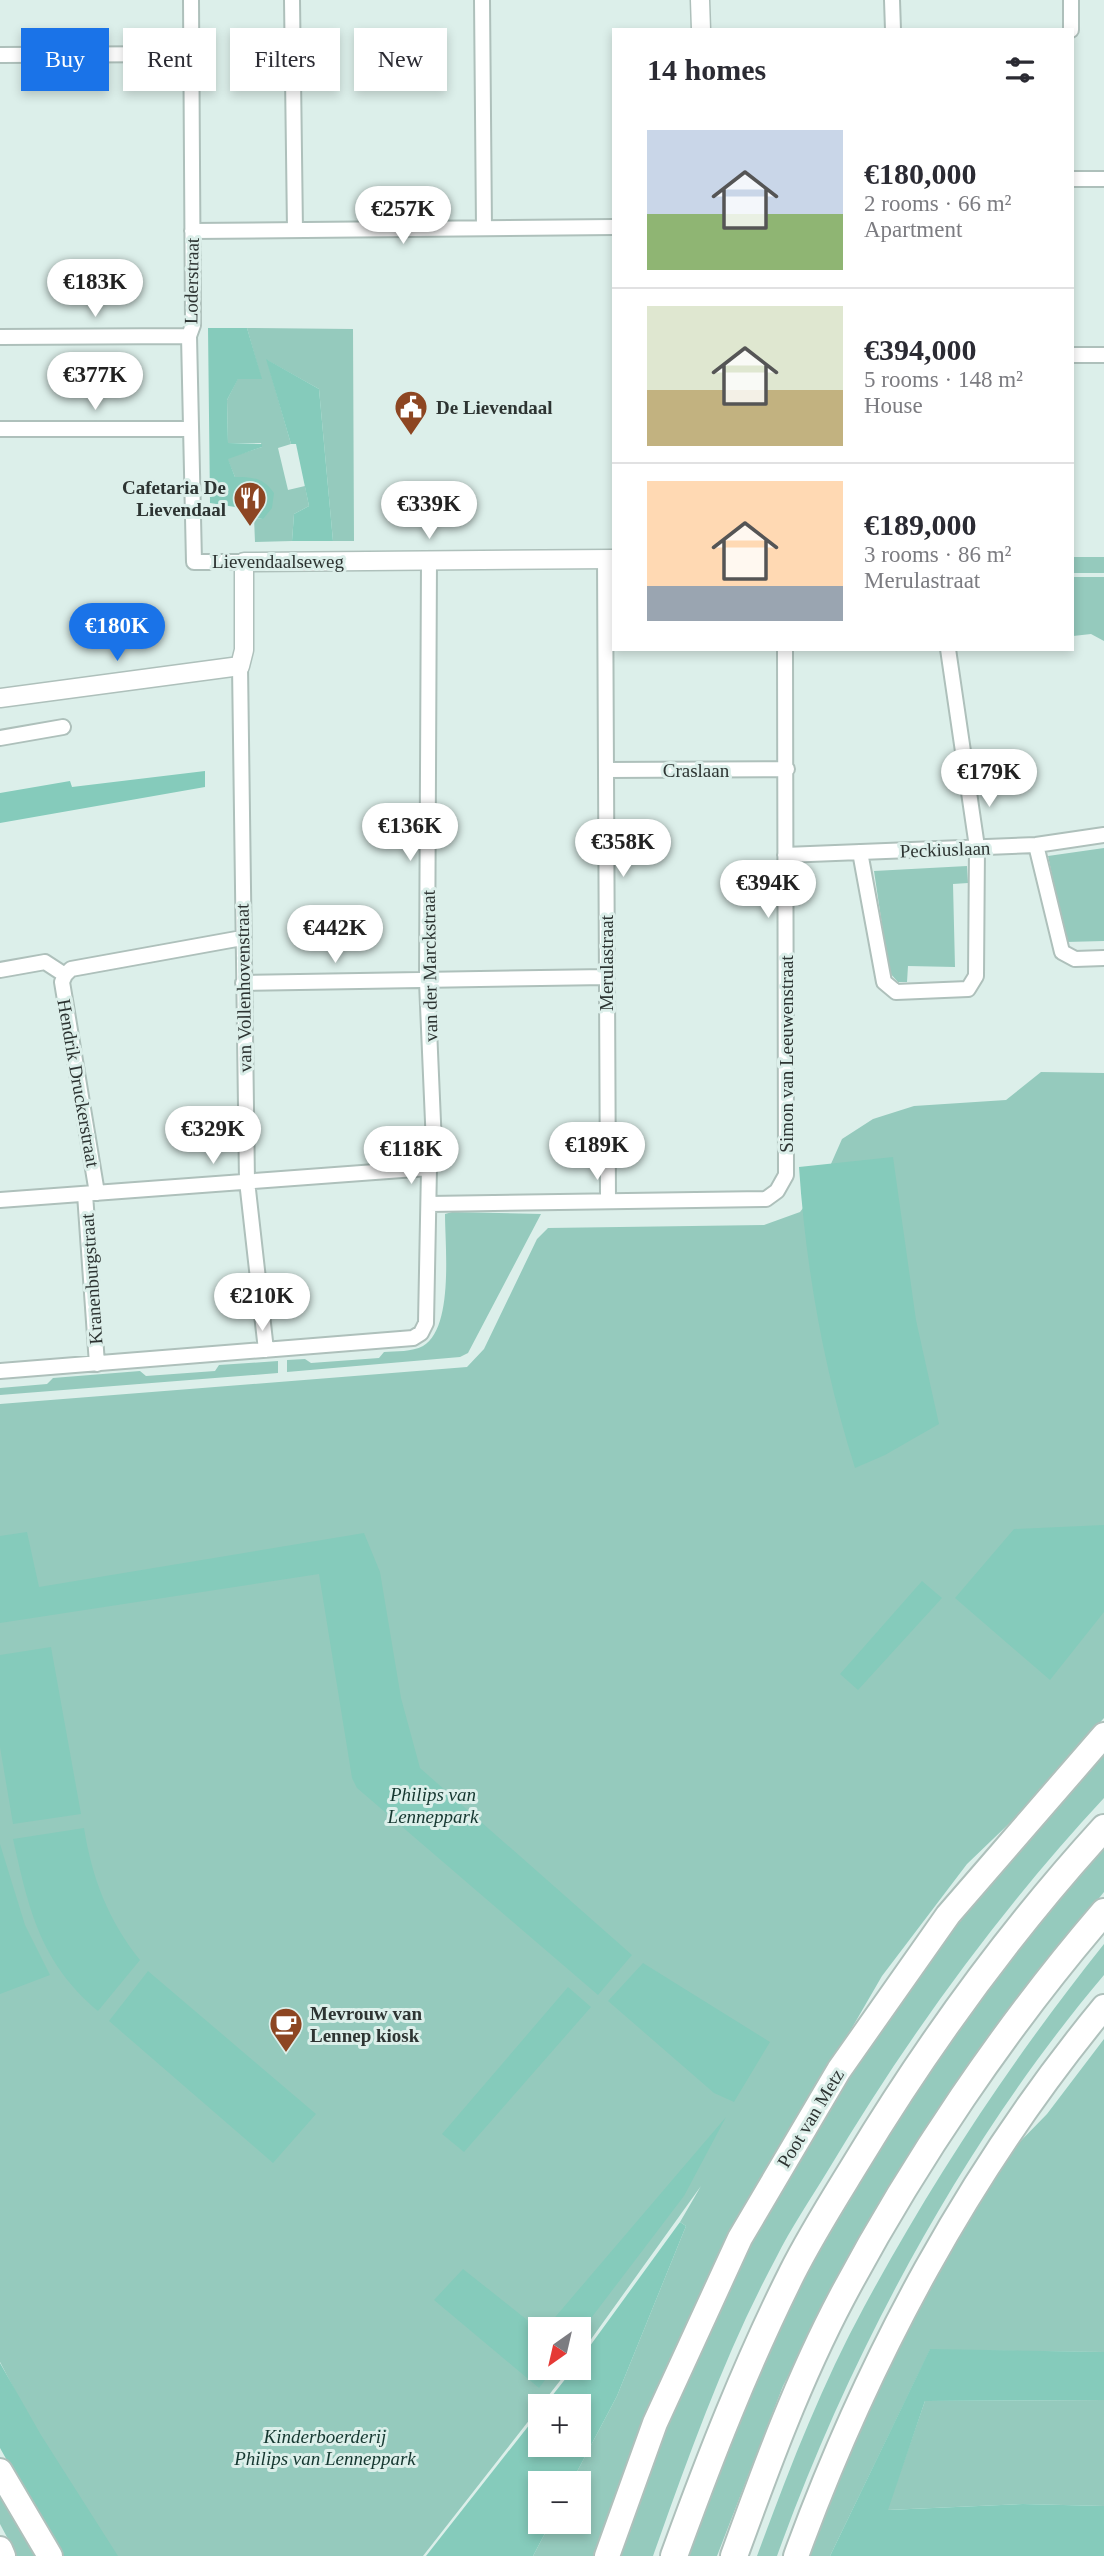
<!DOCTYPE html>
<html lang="en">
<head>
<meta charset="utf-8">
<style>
  body { margin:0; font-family:"Times New Roman",serif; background:#f7f7f7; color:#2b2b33; height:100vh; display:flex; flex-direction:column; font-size:26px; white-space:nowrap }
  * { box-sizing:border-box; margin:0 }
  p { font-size:23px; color:#7c7c81 }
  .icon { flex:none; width:38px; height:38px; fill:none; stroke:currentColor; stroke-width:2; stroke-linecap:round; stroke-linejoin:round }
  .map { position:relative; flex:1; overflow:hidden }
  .sheet { position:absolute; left:612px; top:28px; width:462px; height:623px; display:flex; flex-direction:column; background:#fff; border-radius:0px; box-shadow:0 4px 10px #0003 }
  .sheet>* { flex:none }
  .guide { position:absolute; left:21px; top:28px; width:486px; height:63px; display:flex; gap:14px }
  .needle { width:46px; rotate:214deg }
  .fabs { position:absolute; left:528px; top:2317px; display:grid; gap:14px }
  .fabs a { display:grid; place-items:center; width:63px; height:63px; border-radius:0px; background:#fff; box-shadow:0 4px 10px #0003; font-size:35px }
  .price { position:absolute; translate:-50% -60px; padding:0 16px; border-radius:24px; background:#fff; color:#222; font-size:23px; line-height:46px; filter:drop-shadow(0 2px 4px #0008) }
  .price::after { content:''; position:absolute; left:50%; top:42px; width:21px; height:16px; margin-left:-10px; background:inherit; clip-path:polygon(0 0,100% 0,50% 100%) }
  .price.on { background:#1a73e8; color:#fff }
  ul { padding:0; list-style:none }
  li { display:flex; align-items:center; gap:21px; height:175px; padding:0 35px }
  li+li { border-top:2px solid #e1e1e2 }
  li span { display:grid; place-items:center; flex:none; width:196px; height:140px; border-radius:0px; color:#555 }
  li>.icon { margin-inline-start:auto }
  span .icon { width:84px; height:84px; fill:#fffc; stroke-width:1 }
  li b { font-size:30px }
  h2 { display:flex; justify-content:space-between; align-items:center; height:84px; padding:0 35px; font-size:30px }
  .pill { padding:0 24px; border-radius:0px; background:#fff; box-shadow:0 4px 10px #0003; font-size:24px; line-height:63px }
  .pill.on { background:#1a73e8; color:#fff }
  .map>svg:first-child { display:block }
  .green { fill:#95cabd }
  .forest { fill:#85cbbb }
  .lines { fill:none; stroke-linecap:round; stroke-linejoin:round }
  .minor-casing { stroke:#aec0bb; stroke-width:18 }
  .tertiary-casing { stroke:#aec0bb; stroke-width:21 }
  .trunk-casing { stroke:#aec0bb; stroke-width:28 }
  .motorway-casing { stroke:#aec0bb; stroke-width:30 }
  .minor { stroke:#fff; stroke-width:14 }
  .tertiary { stroke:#fff; stroke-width:18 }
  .trunk { stroke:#fff; stroke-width:24 }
  .motorway { stroke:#fff; stroke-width:26 }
  .labels { text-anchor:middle; stroke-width:6; stroke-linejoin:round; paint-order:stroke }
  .street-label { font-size:19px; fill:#2d3432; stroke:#dcefea }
  .poi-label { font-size:19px; font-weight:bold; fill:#2d3432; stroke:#dcefea; text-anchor:start }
  .park-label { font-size:19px; font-style:italic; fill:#153730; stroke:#dcefea }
</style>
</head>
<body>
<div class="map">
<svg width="1104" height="2556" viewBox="0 0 1104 2556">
  <rect width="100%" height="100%" fill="#dcefea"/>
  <path class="green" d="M 247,328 L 353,329 L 354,541 L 333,541 L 319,389 L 267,360 L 291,444 L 278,448 L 288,490 L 305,486 L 309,506 L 294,514 L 292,541 L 255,542 L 254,518 L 263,519 L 235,477 L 227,458 L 262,447 L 261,443 L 228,443 L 227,400 L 238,378 L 261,378 Z
    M 1104,557 L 1104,573 L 1073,573 L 1073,557 Z
    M 1073,577 L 1104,577 L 1104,641 L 1091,634 L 1073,636 Z
    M 1104,848 L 1104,941 L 1066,942 L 1048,856 Z
    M 967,866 L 968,883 L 953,884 L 955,967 L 908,966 L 907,982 L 898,982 L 889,972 L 874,871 Z
    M 1041,1072 L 1104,1073 L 1104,1718 L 1018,1815 L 967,1864 L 882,1976 L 732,2235 L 596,2556 L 533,2556 L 551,2522 L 579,2522 L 579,2483 L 571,2483 L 617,2396 L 686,2226 L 680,2222 L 701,2186 L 579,2356 L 579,2329 L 541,2329 L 541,2368 L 570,2368 L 423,2556 L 113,2556 L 36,2431 L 0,2362 L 0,1404 L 467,1367 L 484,1349 L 537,1239 L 548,1228 L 764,1225 L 800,1212 L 823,1182 L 842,1139 L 873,1119 L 914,1106 L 1006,1100 Z
    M 452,1212 L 541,1214 L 468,1353 L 460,1357 L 287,1372 L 287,1360 L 305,1359 L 311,1363 L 379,1358 L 384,1352 C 396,1351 412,1352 423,1346 C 454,1328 445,1246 445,1214 Z
    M 278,1361 L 278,1373 L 0,1395 L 0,1388 L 47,1384 L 53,1378 L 140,1371 L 146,1376 L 215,1371 L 219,1365 Z
    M 1104,1751 L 1104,1798 C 998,1912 907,2038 827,2172 C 810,2200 791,2228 776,2258 C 725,2353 689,2455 653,2556 L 619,2556 L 665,2428 L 748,2243 L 850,2074 L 952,1928 Z
    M 1104,1847 L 1104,1892 L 1029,1984 L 929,2123 L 833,2290 L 783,2386 L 717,2556 L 688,2556 L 757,2375 L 805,2276 L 904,2109 L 1002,1968 Z
    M 1104,1944 L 1104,1975 C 963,2142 851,2351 777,2556 L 757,2556 C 788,2472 821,2386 864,2307 C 933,2179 1013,2058 1104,1944 Z
    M 1104,2039 L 1104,2352 L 930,2350 L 830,2556 L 807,2556 L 829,2496 L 901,2336 L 1007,2155 L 1047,2114 Z
    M 1104,2400 L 1104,2506 L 1023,2504 L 887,2510 L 925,2401 Z
    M 0,2485 L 42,2556 L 17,2556 L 0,2524 Z"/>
  <path class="forest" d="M 208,328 L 247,328 L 262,379 L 238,379 L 227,400 L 228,443 L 262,444 L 262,447 L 228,459 L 235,477 C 254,477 263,478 274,493 L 272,508 L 263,519 L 254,518 L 235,507 L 210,503 Z
    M 266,359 L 319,389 L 333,541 L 292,541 L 294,514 L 309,506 L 296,444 L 291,444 Z
    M 205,771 L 205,787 L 0,823 L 0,793 L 70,781 L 72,787 Z
    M 893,1157 L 916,1320 L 939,1424 L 885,1455 L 855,1468 C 824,1370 806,1270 799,1167 Z
    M 1104,1525 L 1104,1612 L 1050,1680 L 955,1598 L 1014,1529 Z
    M 27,1532 L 39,1587 L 364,1533 L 380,1572 L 401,1698 L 420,1768 L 632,1955 L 598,1995 L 357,1788 L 352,1778 L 319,1574 L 0,1623 L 0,1536 Z
    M 922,1581 L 942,1598 L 858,1690 L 840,1674 Z
    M 51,1647 L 81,1814 L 13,1824 L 0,1747 L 0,1655 Z
    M 84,1828 C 92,1878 108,1920 140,1960 L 98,2011 C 40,1962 29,1910 13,1839 Z
    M 0,1844 L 25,1925 L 50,1975 L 0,1994 Z
    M 643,1963 L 770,2042 L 734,2102 L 714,2093 L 608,2001 Z
    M 148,1971 L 316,2114 L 273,2163 L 109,2021 Z
    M 568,1987 L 591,2007 L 464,2152 L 442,2134 Z
    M 726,2117 L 684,2196 L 579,2334 L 579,2329 L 545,2329 Z
    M 680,2222 L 686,2226 L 617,2396 L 571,2483 L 541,2483 L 541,2522 L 551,2522 L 533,2556 L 426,2556 L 541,2410 L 541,2445 L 579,2445 L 579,2406 L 544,2406 L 574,2368 L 579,2368 L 579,2361 Z
    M 463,2269 L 541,2331 L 541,2368 L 554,2368 L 539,2388 L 434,2300 Z
    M 930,2349 L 1104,2352 L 1104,2400 L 925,2401 L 888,2510 L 1023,2504 L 1104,2506 L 1104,2556 L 830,2556 Z
    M 0,2363 L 41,2435 L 118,2556 L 61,2556 L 0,2448 Z"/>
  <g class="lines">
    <defs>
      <path id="minor" d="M 191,0 L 193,325 L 189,336 L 194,562 L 244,562
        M 292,0 L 295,230
        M 482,0 L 484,228
        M 892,0 L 893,30
        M 1071,0 L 1071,30
        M 0,55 L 184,54 L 192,58
        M 1073,179 L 1104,179
        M 192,231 L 614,227
        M 0,337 L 189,336
        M 1073,355 L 1104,355
        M 0,429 L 191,429
        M 605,559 L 608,1199
        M 240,666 L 247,1181 L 266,1350
        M 0,738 L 63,727
        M 606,770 L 787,769
        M 1036,845 L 1062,952 L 1075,959 L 1104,958
        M 860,852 L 884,982 L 896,992 L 968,989 L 976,976 L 977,847 L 948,649
        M 785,855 L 1036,845 L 1104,835
        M 0,970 L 45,962 L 65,975 L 71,969 L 242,938
        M 65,975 L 62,982 L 97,1193
        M 243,983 L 606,977
        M 85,1194 L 97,1364
        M 0,1200 L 429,1168
        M 429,1204 L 766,1199 L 777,1191 L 786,1175 L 785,649
        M 0,1371 L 413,1338 L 421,1333 L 426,1323 L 429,1168 L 434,1145 L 427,982 L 429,560"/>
      <path id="tertiary" d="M 700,0 L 701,30
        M 0,698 L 240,666 L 244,650 L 244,562 L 614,559"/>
      <path id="trunk" d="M 0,2471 L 50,2556
        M 0,2549 L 3,2556
        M 607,2556 L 655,2423 L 740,2238 L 839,2070 L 948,1915 L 1104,1735
        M 796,2556 C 868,2359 970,2169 1104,2007"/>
      <path id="motorway" d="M 674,2556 C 709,2460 746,2365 792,2273 C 811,2235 834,2199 856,2163 C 928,2044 1010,1931 1104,1828
        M 734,2556 C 766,2468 798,2380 842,2297 C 913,2163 1005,2027 1104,1912"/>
    </defs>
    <use href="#minor" class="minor-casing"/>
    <use href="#tertiary" class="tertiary-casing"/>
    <use href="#trunk" class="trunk-casing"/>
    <use href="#motorway" class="motorway-casing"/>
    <use href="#minor" class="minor"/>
    <use href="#tertiary" class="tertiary"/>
    <use href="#trunk" class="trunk"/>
    <use href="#motorway" class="motorway"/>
  </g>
  <defs>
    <symbol id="civic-pin" viewBox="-11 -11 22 30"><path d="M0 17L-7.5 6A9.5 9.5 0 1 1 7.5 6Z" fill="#8d4622" stroke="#dcefea"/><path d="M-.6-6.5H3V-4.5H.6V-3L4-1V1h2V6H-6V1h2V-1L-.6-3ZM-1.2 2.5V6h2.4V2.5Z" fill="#fff"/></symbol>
    <symbol id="restaurant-pin" viewBox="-11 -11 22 30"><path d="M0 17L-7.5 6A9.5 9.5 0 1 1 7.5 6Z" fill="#8d4622" stroke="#dcefea"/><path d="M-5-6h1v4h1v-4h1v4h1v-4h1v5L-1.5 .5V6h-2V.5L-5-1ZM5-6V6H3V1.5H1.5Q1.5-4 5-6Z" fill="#fff"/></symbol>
    <symbol id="cafe-pin" viewBox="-11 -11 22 30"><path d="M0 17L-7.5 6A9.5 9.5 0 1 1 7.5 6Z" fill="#8d4622" stroke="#dcefea"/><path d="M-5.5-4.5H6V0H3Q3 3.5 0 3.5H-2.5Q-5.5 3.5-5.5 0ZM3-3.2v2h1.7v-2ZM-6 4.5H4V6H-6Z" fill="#fff"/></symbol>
  </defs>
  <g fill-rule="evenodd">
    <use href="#civic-pin" x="392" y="388" width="38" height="52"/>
    <use href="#restaurant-pin" x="231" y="479" width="38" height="52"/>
    <use href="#cafe-pin" x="267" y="2005" width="38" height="52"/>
  </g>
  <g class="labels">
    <g class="street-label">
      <text transform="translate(191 281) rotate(-89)" y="7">Loderstraat</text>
      <text x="278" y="568">Lievendaalseweg</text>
      <text x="696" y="777">Craslaan</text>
      <text transform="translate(945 849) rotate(-2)" y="7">Peckiuslaan</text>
      <text transform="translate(606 963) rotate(-90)" y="7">Merulastraat</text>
      <text transform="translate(429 966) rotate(-91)" y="7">van der Marckstraat</text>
      <text transform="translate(243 988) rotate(-91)" y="7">van Vollenhovenstraat</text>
      <text transform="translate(786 1054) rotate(-90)" y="7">Simon van Leeuwenstraat</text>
      <text transform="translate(79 1083) rotate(80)" y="7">Hendrik Druckerstraat</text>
      <text transform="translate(91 1279) rotate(-94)" y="7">Kranenburgstraat</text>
      <text transform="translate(810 2118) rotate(-59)" y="7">Poot van Metz</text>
    </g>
    <g class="poi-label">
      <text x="436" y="414">De Lievendaal</text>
      <text x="226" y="494" text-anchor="end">Cafetaria De<tspan x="226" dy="22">Lievendaal</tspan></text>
      <text x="310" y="2020">Mevrouw van<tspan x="310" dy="22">Lennep kiosk</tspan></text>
    </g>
    <g class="park-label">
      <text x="433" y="1801">Philips van<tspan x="433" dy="22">Lenneppark</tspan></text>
      <text x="325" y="2443">Kinderboerderij<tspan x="325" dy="22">Philips van Lenneppark</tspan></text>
    </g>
  </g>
</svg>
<div class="fabs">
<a><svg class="needle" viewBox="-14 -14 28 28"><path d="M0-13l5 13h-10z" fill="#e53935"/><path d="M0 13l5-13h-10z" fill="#7c7c81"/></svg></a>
<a>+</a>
<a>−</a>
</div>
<b class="price" style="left:403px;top:246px">€257K</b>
<b class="price" style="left:95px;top:319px">€183K</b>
<b class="price" style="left:95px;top:412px">€377K</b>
<b class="price" style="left:429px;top:541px">€339K</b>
<b class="price on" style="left:117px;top:663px">€180K</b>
<b class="price" style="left:989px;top:809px">€179K</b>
<b class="price" style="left:410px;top:863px">€136K</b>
<b class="price" style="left:623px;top:879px">€358K</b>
<b class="price" style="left:768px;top:920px">€394K</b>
<b class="price" style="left:335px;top:965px">€442K</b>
<b class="price" style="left:213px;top:1166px">€329K</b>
<b class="price" style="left:597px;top:1182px">€189K</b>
<b class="price" style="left:411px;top:1186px">€118K</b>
<b class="price" style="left:262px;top:1333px">€210K</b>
<div class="guide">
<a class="pill on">Buy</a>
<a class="pill">Rent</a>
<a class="pill">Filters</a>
<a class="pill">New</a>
</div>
<section class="sheet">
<h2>14 homes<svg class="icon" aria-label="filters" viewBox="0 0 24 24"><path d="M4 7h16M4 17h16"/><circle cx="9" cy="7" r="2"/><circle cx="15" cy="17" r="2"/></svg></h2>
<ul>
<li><span style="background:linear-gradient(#c9d6e8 60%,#8fb573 0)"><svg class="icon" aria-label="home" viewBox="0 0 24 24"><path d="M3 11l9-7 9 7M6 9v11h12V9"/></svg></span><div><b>€180,000</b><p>2 rooms · 66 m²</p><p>Apartment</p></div></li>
<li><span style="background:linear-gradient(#dfe7d0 60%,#c2b280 0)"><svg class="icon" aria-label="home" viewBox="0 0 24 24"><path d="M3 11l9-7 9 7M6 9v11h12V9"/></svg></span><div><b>€394,000</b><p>5 rooms · 148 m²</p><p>House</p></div></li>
<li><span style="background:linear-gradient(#ffd9b3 75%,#9aa5b1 0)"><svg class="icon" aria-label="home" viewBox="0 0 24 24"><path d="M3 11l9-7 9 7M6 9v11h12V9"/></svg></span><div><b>€189,000</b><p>3 rooms · 86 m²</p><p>Merulastraat</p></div></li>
</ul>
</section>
</div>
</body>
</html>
